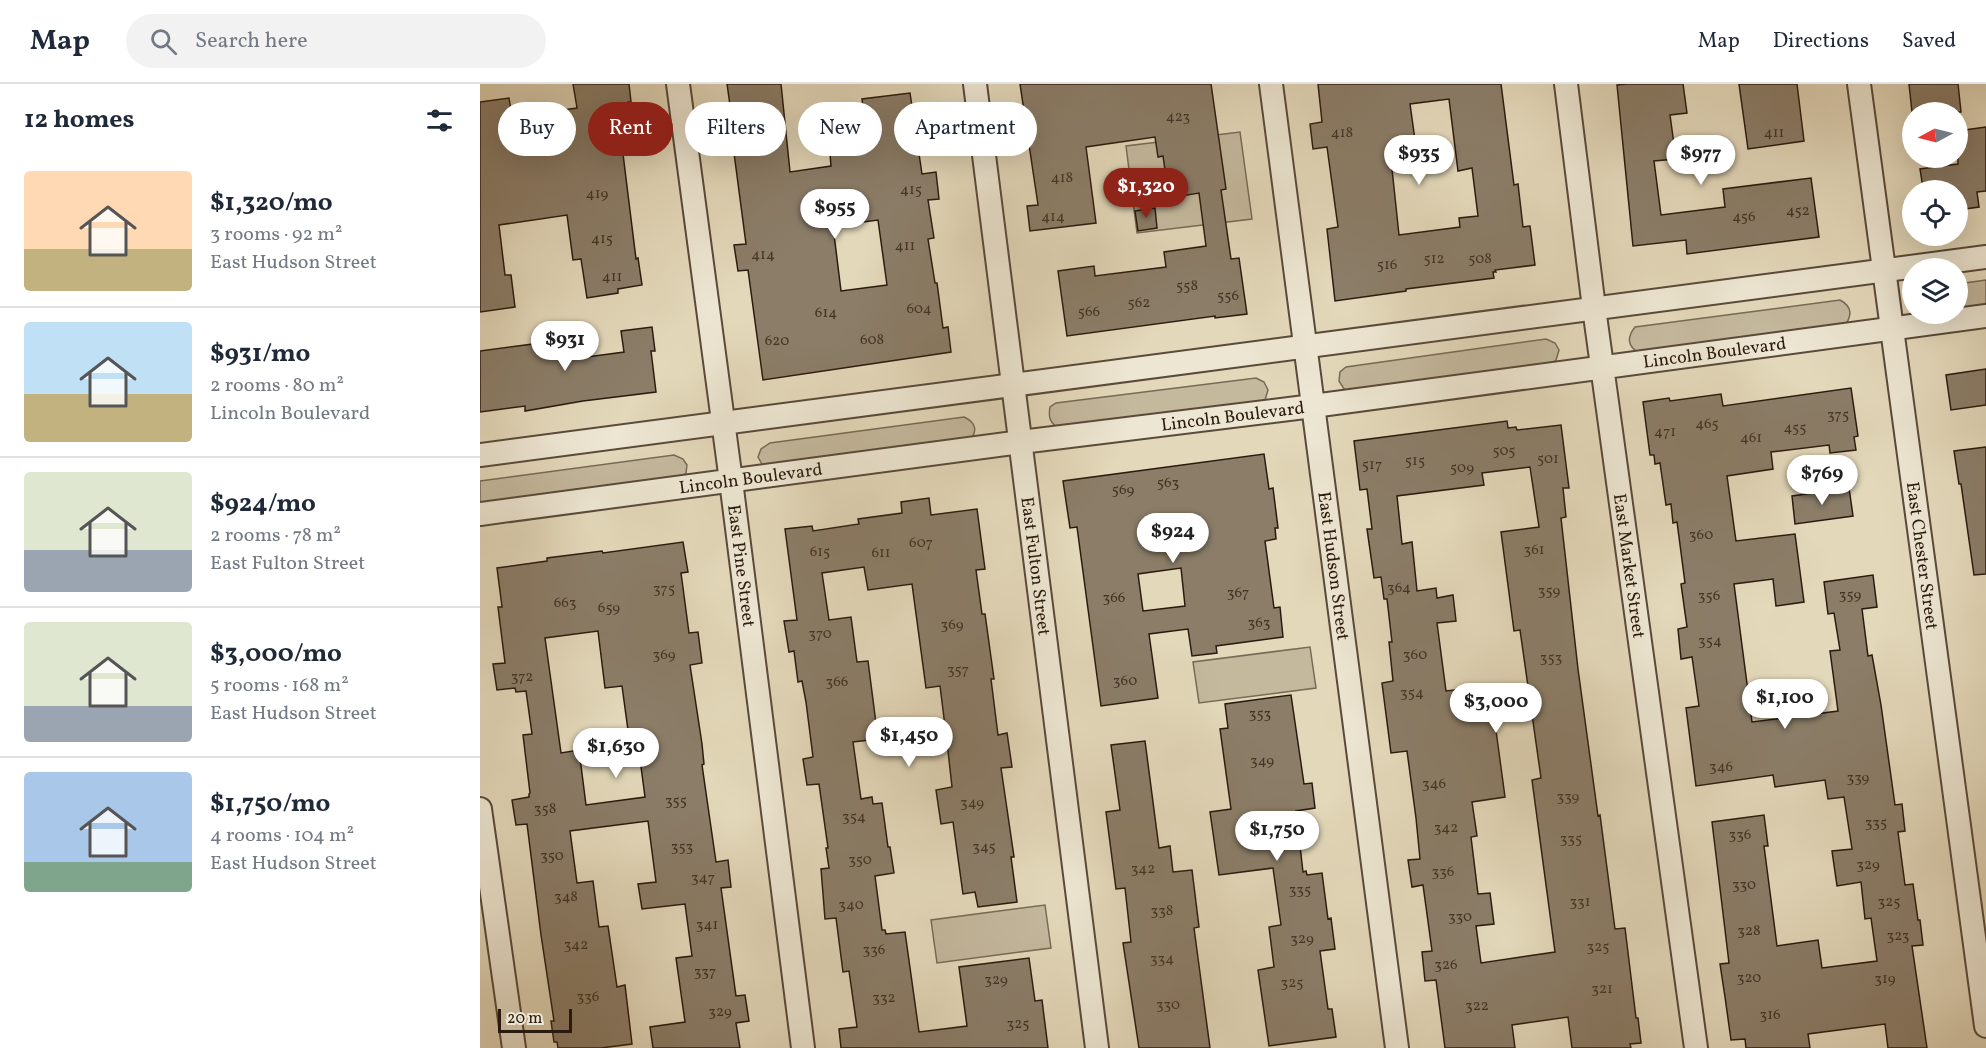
<!DOCTYPE html>
<html lang="en">
<head>
<meta charset="utf-8">
<style>
  body { margin:0; font-family:Vollkorn,serif; background:#f2f2f3; color:#1f2937; height:100vh; display:flex; flex-direction:column; font-size:22px; white-space:nowrap }
  * { box-sizing:border-box; margin:0 }
  p { font-size:20px; color:#747a83 }
  .icon { flex:none; width:33px; height:33px; fill:none; stroke:currentColor; stroke-width:2; stroke-linecap:round; stroke-linejoin:round }
  .map { position:relative; flex:1; overflow:hidden }
  .drawer { display:flex; flex-direction:column; background:#fff; width:480px }
  .drawer>* { flex:none }
  .banner { position:absolute; left:18px; top:18px; width:570px; height:54px; display:flex; gap:12px }
  .needle { width:39px; rotate:263deg }
  .controls { position:absolute; left:1422px; top:18px; display:grid; gap:12px }
  .controls a { display:grid; place-items:center; width:66px; height:66px; border-radius:50%; background:#fff; box-shadow:0 6px 24px #0002; font-size:30px }
  .scale { position:absolute; left:18px; bottom:15px; width:74px; box-sizing:border-box; padding-left:6px; border:3px solid #2b1b0f; border-top:0; font-size:16px; line-height:21px; white-space:nowrap; color:#2b1b0f; -webkit-text-stroke:4px #ede6d2; paint-order:stroke }
  .price { position:absolute; translate:-50% -51px; padding:0 14px; border-radius:21px; background:#fff; color:#222; font-size:20px; line-height:39px; filter:drop-shadow(0 2px 3px #0008) }
  .price::after { content:''; position:absolute; left:50%; top:36px; width:18px; height:14px; margin-left:-9px; background:inherit; clip-path:polygon(0 0,100% 0,50% 100%) }
  .price.selected { background:#8f2418; color:#fff }
  ul { padding:0; list-style:none }
  li { display:flex; align-items:center; gap:18px; height:150px; padding:0 24px }
  li+li { border-top:2px solid #e0e1e3 }
  li span { display:grid; place-items:center; flex:none; width:168px; height:120px; border-radius:6px; color:#555 }
  li>.icon { margin-inline-start:auto }
  span .icon { width:72px; height:72px; fill:#fffc; stroke-width:1 }
  li b { font-size:26px }
  h2 { display:flex; justify-content:space-between; align-items:center; height:72px; padding:0 24px; font-size:26px }
  .tag { padding:0 21px; border-radius:27px; background:#fff; box-shadow:0 6px 24px #0002; font-size:21px; line-height:54px }
  .tag.selected { background:#8f2418; color:#fff }
  header { display:flex; align-items:center; gap:36px; box-sizing:border-box; height:84px; padding:0 30px; background:#fff; border-bottom:2px solid #e0e1e3 }
  header strong { font-size:28px }
  nav { display:flex; gap:33px; margin-inline-start:auto; font-size:21px }
  .search { width:420px; height:54px; background:#f2f2f3; display:flex; align-items:center; gap:15px; box-sizing:border-box; padding:0 21px; border-radius:33px; color:#747a83; font-size:22px }
  main { display:flex; flex:1; min-height:0 }
  .map>svg:first-child { display:block }
  .green { fill:#c4b89d; stroke:#786a56; stroke-width:1.5 }
  .building { fill:#8b7d68; stroke:#2b1b0f; stroke-width:1.5; fill-rule:evenodd }
  .lines { fill:none; stroke-linecap:round; stroke-linejoin:round }
  .street-casing { stroke:#594a3a; stroke-width:26 }
  .street { stroke:#ede6d2; stroke-width:22 }
  .labels { text-anchor:middle; stroke-width:4.5; stroke-linejoin:round; paint-order:stroke }
  .number-label { font-size:15px; fill:#433425 }
  .street-label { font-size:18px; fill:#2b1b0f; stroke:#ede6d2 }
</style>
</head>
<body>
<header>
<strong>Map</strong>
<div class="search"><svg class="icon" aria-label="search" viewBox="0 0 24 24"><circle cx="10" cy="10" r="6"/><path d="M15 15l6 6"/></svg>Search here</div>
<nav><a>Map</a><a>Directions</a><a>Saved</a></nav>
</header>
<main>
<section class="drawer">
<h2>12 homes<svg class="icon" aria-label="filters" viewBox="0 0 24 24"><path d="M4 7h16M4 17h16"/><circle cx="9" cy="7" r="2"/><circle cx="15" cy="17" r="2"/></svg></h2>
<ul>
<li><span style="background:linear-gradient(#ffd9b3 65%,#c2b280 0)"><svg class="icon" aria-label="home" viewBox="0 0 24 24"><path d="M3 11l9-7 9 7M6 9v11h12V9"/></svg></span><div><b>$1,320/mo</b><p>3 rooms · 92 m²</p><p>East Hudson Street</p></div></li>
<li><span style="background:linear-gradient(#bfe0f5 60%,#c2b280 0)"><svg class="icon" aria-label="home" viewBox="0 0 24 24"><path d="M3 11l9-7 9 7M6 9v11h12V9"/></svg></span><div><b>$931/mo</b><p>2 rooms · 80 m²</p><p>Lincoln Boulevard</p></div></li>
<li><span style="background:linear-gradient(#dfe7d0 65%,#9aa5b1 0)"><svg class="icon" aria-label="home" viewBox="0 0 24 24"><path d="M3 11l9-7 9 7M6 9v11h12V9"/></svg></span><div><b>$924/mo</b><p>2 rooms · 78 m²</p><p>East Fulton Street</p></div></li>
<li><span style="background:linear-gradient(#dfe7d0 70%,#9aa5b1 0)"><svg class="icon" aria-label="home" viewBox="0 0 24 24"><path d="M3 11l9-7 9 7M6 9v11h12V9"/></svg></span><div><b>$3,000/mo</b><p>5 rooms · 168 m²</p><p>East Hudson Street</p></div></li>
<li><span style="background:linear-gradient(#a9c7e8 75%,#7fa58c 0)"><svg class="icon" aria-label="home" viewBox="0 0 24 24"><path d="M3 11l9-7 9 7M6 9v11h12V9"/></svg></span><div><b>$1,750/mo</b><p>4 rooms · 104 m²</p><p>East Hudson Street</p></div></li>
</ul>
</section>
<div class="map">
<svg width="1506" height="964" viewBox="0 0 1506 964">
  <rect width="100%" height="100%" fill="#e3d8ba"/>
  <filter id="stains"><feTurbulence type="fractalNoise" baseFrequency=".00333" numOctaves="4"/><feColorMatrix values="0 0 0 0 .2 0 0 0 0 .09 0 0 0 0 .02 0 0 0 .5 -.17"/></filter>
  <radialGradient id="worn" r=".72"><stop offset=".6" stop-color="#630" stop-opacity="0"/><stop offset="1" stop-color="#630" stop-opacity=".3"/></radialGradient>
  <path class="green" d="M 760,48 L 772,135 L 657,149 L 646,62 Z
    M 1506,196 L 1506,223 L 1478,226 L 1478,200 Z
    M 1360,216 C 1373,223 1372,232 1364,243 L 1159,269 C 1147,262 1147,253 1155,243 Z
    M 1066,255 L 1075,259 L 1079,266 L 1076,276 L 1070,282 L 871,308 L 864,305 L 859,297 L 860,288 L 866,283 Z
    M 776,294 L 784,298 L 788,306 L 785,316 L 779,322 L 580,345 C 570,339 568,334 570,323 L 576,319 Z
    M 484,333 C 497,339 498,348 488,358 L 283,382 L 278,373 L 281,365 L 290,359 Z
    M 194,371 L 203,375 L 207,381 L 206,389 L 198,396 L 0,421 L 0,397 Z
    M 830,563 L 836,604 L 719,619 L 713,578 Z
    M 565,821 L 571,864 L 457,879 L 451,836 Z"/>
  <path class="building" d="M 93,0 L 149,0 L 151,18 L 148,18 L 155,68 L 143,70 L 156,175 L 158,174 L 162,201 L 138,205 L 138,209 L 107,214 L 101,175 L 93,176 L 87,131 L 19,141 L 25,191 L 31,191 L 35,223 L 0,228 L 0,18 L 29,14 L 32,33 L 97,24 Z
    M 247,0 L 301,0 L 310,88 L 351,82 L 350,70 L 388,65 L 382,15 L 430,9 L 442,90 L 456,88 L 459,115 L 448,116 L 454,154 L 448,155 L 455,199 L 457,199 L 463,244 L 468,243 L 471,268 L 283,296 L 268,186 L 258,187 L 254,161 L 266,160 L 252,54 L 239,56 L 234,23 L 250,21 ZM 398,136 L 407,201 L 361,207 L 353,142 Z
    M 540,0 L 731,0 L 746,105 L 741,106 L 751,175 L 759,174 L 767,230 L 735,234 L 735,232 L 587,252 L 578,187 L 614,182 L 615,192 L 686,183 L 684,168 L 726,162 L 719,109 L 689,114 L 683,72 L 678,73 L 675,53 L 606,63 L 616,139 L 550,147 L 547,122 L 558,121 Z
    M 838,0 L 1021,0 L 1034,101 L 1038,100 L 1043,143 L 1050,142 L 1055,181 L 1015,186 L 1016,188 L 1013,188 L 1014,194 L 926,205 L 926,207 L 855,217 L 847,145 L 858,143 L 847,63 L 833,65 L 830,40 L 842,38 ZM 969,15 L 978,87 L 992,84 L 998,132 L 979,134 L 980,143 L 919,151 L 910,66 L 936,63 L 930,20 Z
    M 1147,0 L 1203,0 L 1207,29 L 1190,31 L 1196,75 L 1174,77 L 1181,131 L 1245,123 L 1243,105 L 1331,94 L 1339,153 L 1207,170 L 1206,156 L 1153,162 L 1137,1 Z
    M 1259,0 L 1317,0 L 1324,57 L 1268,65 Z
    M 1429,0 L 1478,0 L 1481,28 L 1432,28 Z
    M 1506,43 L 1506,107 L 1497,108 L 1499,123 L 1478,126 L 1478,106 L 1445,106 L 1444,104 L 1443,104 L 1440,85 L 1478,80 L 1478,53 L 1486,53 L 1485,46 Z
    M 675,124 L 677,144 L 658,147 L 655,127 Z
    M 103,241 L 107,273 L 144,268 L 141,247 L 172,243 L 175,267 L 171,267 L 176,308 L 103,317 L 45,327 L 45,322 L 0,328 L 0,267 L 83,256 L 82,244 Z
    M 1506,285 L 1506,321 L 1471,326 L 1466,291 Z
    M 1371,304 L 1378,352 L 1374,353 L 1376,366 L 1350,369 L 1349,361 L 1291,368 L 1293,385 L 1247,392 L 1256,457 L 1315,450 L 1324,518 L 1296,522 L 1293,495 L 1254,500 L 1272,638 L 1358,627 L 1350,567 L 1360,566 L 1354,529 L 1348,530 L 1344,498 L 1393,491 L 1397,523 L 1382,525 L 1388,572 L 1392,571 L 1401,621 L 1415,721 L 1422,720 L 1425,747 L 1418,748 L 1425,801 L 1433,800 L 1438,836 L 1440,836 L 1443,861 L 1432,862 L 1447,964 L 1408,964 L 1405,940 L 1328,950 L 1330,964 L 1266,964 L 1265,955 L 1251,956 L 1245,913 L 1240,880 L 1249,879 L 1232,738 L 1284,731 L 1288,762 L 1284,762 L 1297,862 L 1338,856 L 1342,884 L 1397,877 L 1391,834 L 1385,835 L 1381,798 L 1357,802 L 1352,767 L 1372,765 L 1364,713 L 1348,715 L 1345,696 L 1295,703 L 1293,691 L 1216,702 L 1206,624 L 1219,622 L 1212,573 L 1201,575 L 1198,545 L 1207,543 L 1201,500 L 1205,499 L 1197,438 L 1193,439 L 1191,420 L 1186,421 L 1180,379 L 1175,380 L 1174,371 L 1170,371 L 1163,318 L 1189,314 L 1190,317 L 1241,310 L 1243,322 Z
    M 1027,337 L 1028,344 L 1036,343 L 1037,346 L 1081,341 L 1089,404 L 1083,404 L 1086,433 L 1081,434 L 1098,585 L 1118,732 L 1120,731 L 1135,845 L 1145,844 L 1156,934 L 1158,934 L 1161,959 L 1150,960 L 1151,964 L 1092,964 L 1088,933 L 1032,941 L 1035,964 L 965,964 L 956,896 L 945,897 L 942,868 L 952,867 L 943,801 L 932,803 L 928,776 L 940,775 L 936,734 L 927,667 L 911,669 L 902,599 L 913,597 L 909,558 L 912,558 L 907,515 L 904,515 L 901,493 L 894,494 L 887,445 L 892,445 L 887,405 L 880,406 L 874,357 ZM 1050,383 L 1059,443 L 1021,448 L 1034,547 L 1040,546 L 1061,694 L 1052,696 L 1075,868 L 1001,879 L 996,842 L 1014,840 L 1010,809 L 998,810 L 991,753 L 997,752 L 992,718 L 1025,713 L 1010,602 L 966,607 L 957,539 L 976,537 L 973,511 L 957,514 L 956,504 L 937,507 L 932,458 L 922,460 L 917,412 L 1004,401 L 1002,389 Z
    M 1506,363 L 1506,490 L 1494,491 L 1481,400 L 1479,400 L 1474,367 Z
    M 784,370 L 789,405 L 793,404 L 798,444 L 795,444 L 796,455 L 785,457 L 794,524 L 800,523 L 803,553 L 736,562 L 737,569 L 712,572 L 708,545 L 669,550 L 678,614 L 621,622 L 597,443 L 590,444 L 583,397 ZM 701,484 L 705,522 L 663,527 L 658,490 Z
    M 1369,404 L 1373,432 L 1315,440 L 1312,412 Z
    M 449,414 L 451,431 L 497,425 L 505,485 L 496,486 L 502,530 L 505,530 L 514,595 L 511,595 L 518,651 L 527,649 L 532,683 L 521,684 L 534,773 L 531,773 L 537,818 L 498,823 L 495,808 L 483,810 L 473,738 L 461,740 L 456,706 L 472,703 L 467,658 L 460,602 L 446,604 L 432,500 L 388,506 L 384,483 L 342,489 L 349,536 L 371,533 L 377,578 L 388,577 L 398,655 L 373,658 L 381,715 L 392,713 L 393,720 L 402,719 L 408,763 L 410,763 L 414,789 L 395,792 L 402,846 L 405,846 L 406,850 L 425,848 L 439,948 L 487,942 L 479,883 L 549,874 L 555,917 L 562,916 L 568,964 L 361,964 L 359,945 L 377,943 L 369,887 L 363,888 L 356,834 L 345,835 L 341,785 L 349,784 L 346,764 L 348,764 L 339,700 L 327,701 L 323,675 L 333,673 L 326,618 L 322,597 L 318,598 L 314,567 L 309,568 L 304,537 L 317,536 L 305,445 L 332,442 L 333,447 L 379,440 L 378,435 L 422,429 L 421,418 Z
    M 203,458 L 208,488 L 201,489 L 209,549 L 218,548 L 222,579 L 210,581 L 222,660 L 224,680 L 222,681 L 236,778 L 248,776 L 251,803 L 241,804 L 256,912 L 265,911 L 269,937 L 256,939 L 260,964 L 173,964 L 170,943 L 205,938 L 196,874 L 212,872 L 205,820 L 162,825 L 158,800 L 176,798 L 168,737 L 90,747 L 97,799 L 113,797 L 119,843 L 128,842 L 137,903 L 145,901 L 152,960 L 121,964 L 78,964 L 77,958 L 74,958 L 71,937 L 74,937 L 61,851 L 47,740 L 36,741 L 32,716 L 49,713 L 49,710 L 50,709 L 43,651 L 52,650 L 46,607 L 36,608 L 35,604 L 17,606 L 13,580 L 25,579 L 18,523 L 22,523 L 17,484 L 67,477 L 67,474 L 122,467 L 123,469 ZM 118,547 L 125,604 L 142,602 L 148,646 L 156,645 L 165,713 L 106,721 L 99,666 L 81,669 L 65,554 Z
    M 811,611 L 824,700 L 832,699 L 835,724 L 816,727 L 823,788 L 826,787 L 827,791 L 842,789 L 848,835 L 851,834 L 855,865 L 840,867 L 848,925 L 852,925 L 856,953 L 789,962 L 778,886 L 794,883 L 789,843 L 801,841 L 793,784 L 739,791 L 730,728 L 751,725 L 740,645 L 748,644 L 745,620 Z
    M 665,657 L 679,764 L 690,762 L 693,788 L 712,786 L 719,843 L 714,844 L 730,964 L 659,964 L 643,859 L 651,858 L 645,804 L 636,805 L 626,728 L 640,726 L 631,661 Z"/>
  <g class="lines">
    <defs>
      <g id="street">
        <path id="s1" d="M 198,0 L 251,397 L 323,964"/>
        <path id="s2" d="M 495,0 L 617,964"/>
        <path id="s3" d="M 791,0 L 917,964"/>
        <path id="s4" d="M 1086,0 L 1114,224 L 1216,964"/>
        <path id="s5" d="M 1379,0 L 1506,942"/>
        <path d="M 0,371 L 1506,173"/>
        <path id="s6" d="M 0,430 L 541,358 L 833,322 L 1506,232"/>
        <path d="M 0,725 L 34,964"/>
      </g>
    </defs>
    <use href="#street" class="street-casing"/>
    <use href="#street" class="street"/>
  </g>
  <g class="labels">
    <g class="number-label">
      <text x="698" y="37">423</text>
      <text x="862" y="53">418</text>
      <text x="1294" y="53">411</text>
      <text x="582" y="98">418</text>
      <text x="431" y="110">415</text>
      <text x="117" y="114">419</text>
      <text x="1318" y="131">452</text>
      <text x="573" y="137">414</text>
      <text x="1264" y="137">456</text>
      <text x="122" y="159">415</text>
      <text x="425" y="166">411</text>
      <text x="283" y="175">414</text>
      <text x="954" y="179">512</text>
      <text x="1000" y="179">508</text>
      <text x="907" y="185">516</text>
      <text x="132" y="197">411</text>
      <text x="707" y="206">558</text>
      <text x="748" y="216">556</text>
      <text x="659" y="223">562</text>
      <text x="439" y="229">604</text>
      <text x="609" y="232">566</text>
      <text x="346" y="233">614</text>
      <text x="392" y="260">608</text>
      <text x="297" y="261">620</text>
      <text x="1358" y="335">375</text>
      <text x="1227" y="344">465</text>
      <text x="1315" y="348">455</text>
      <text x="1185" y="352">471</text>
      <text x="1271" y="358">461</text>
      <text x="1024" y="371">505</text>
      <text x="1068" y="379">501</text>
      <text x="935" y="381">515</text>
      <text x="892" y="385">517</text>
      <text x="982" y="388">509</text>
      <text x="688" y="403">563</text>
      <text x="643" y="410">569</text>
      <text x="1221" y="455">360</text>
      <text x="441" y="463">607</text>
      <text x="1054" y="470">361</text>
      <text x="340" y="472">615</text>
      <text x="401" y="473">611</text>
      <text x="919" y="508">364</text>
      <text x="184" y="509">375</text>
      <text x="1069" y="511">359</text>
      <text x="758" y="513">367</text>
      <text x="1370" y="515">359</text>
      <text x="1229" y="516">356</text>
      <text x="634" y="518">366</text>
      <text x="85" y="523">663</text>
      <text x="129" y="528">659</text>
      <text x="779" y="543">363</text>
      <text x="472" y="545">369</text>
      <text x="340" y="554">370</text>
      <text x="1230" y="561">354</text>
      <text x="184" y="575">369</text>
      <text x="935" y="575">360</text>
      <text x="1071" y="578">353</text>
      <text x="478" y="590">357</text>
      <text x="42" y="597">372</text>
      <text x="645" y="601">360</text>
      <text x="357" y="602">366</text>
      <text x="932" y="613">354</text>
      <text x="780" y="634">353</text>
      <text x="782" y="681">349</text>
      <text x="1241" y="687">346</text>
      <text x="1378" y="698">339</text>
      <text x="954" y="704">346</text>
      <text x="1088" y="717">339</text>
      <text x="196" y="721">355</text>
      <text x="492" y="723">349</text>
      <text x="65" y="729">358</text>
      <text x="374" y="737">354</text>
      <text x="1396" y="743">335</text>
      <text x="966" y="748">342</text>
      <text x="1260" y="755">336</text>
      <text x="1091" y="759">335</text>
      <text x="202" y="767">353</text>
      <text x="504" y="767">345</text>
      <text x="72" y="776">350</text>
      <text x="380" y="780">350</text>
      <text x="1388" y="785">329</text>
      <text x="663" y="789">342</text>
      <text x="963" y="792">336</text>
      <text x="223" y="798">347</text>
      <text x="1264" y="805">330</text>
      <text x="820" y="810">335</text>
      <text x="86" y="817">348</text>
      <text x="1100" y="822">331</text>
      <text x="1409" y="822">325</text>
      <text x="371" y="825">340</text>
      <text x="682" y="831">338</text>
      <text x="980" y="837">330</text>
      <text x="227" y="845">341</text>
      <text x="1269" y="851">328</text>
      <text x="1418" y="856">323</text>
      <text x="822" y="859">329</text>
      <text x="96" y="865">342</text>
      <text x="1118" y="867">325</text>
      <text x="394" y="870">336</text>
      <text x="682" y="879">334</text>
      <text x="966" y="885">326</text>
      <text x="225" y="892">337</text>
      <text x="1269" y="898">320</text>
      <text x="1405" y="899">319</text>
      <text x="516" y="900">329</text>
      <text x="812" y="903">325</text>
      <text x="1122" y="909">321</text>
      <text x="108" y="917">336</text>
      <text x="404" y="918">332</text>
      <text x="688" y="925">330</text>
      <text x="997" y="926">322</text>
      <text x="240" y="932">329</text>
      <text x="1290" y="935">316</text>
      <text x="538" y="944">325</text>
    </g>
    <g class="street-label">
      <text dy="6" stroke="none"><textPath href="#s6" startOffset="1245">Lincoln Boulevard</textPath></text>
      <text dy="6" stroke="none"><textPath href="#s6" startOffset="759">Lincoln Boulevard</textPath></text>
      <text dy="6" stroke="none"><textPath href="#s6" startOffset="273">Lincoln Boulevard</textPath></text>
      <text dy="6" stroke="none"><textPath href="#s5" startOffset="476">East Chester Street</textPath></text>
      <text dy="6" stroke="none"><textPath href="#s1" startOffset="486">East Pine Street</textPath></text>
      <text dy="6" stroke="none"><textPath href="#s2" startOffset="486">East Fulton Street</textPath></text>
      <text dy="6" stroke="none"><textPath href="#s3" startOffset="486">East Hudson Street</textPath></text>
      <text dy="6" stroke="none"><textPath href="#s4" startOffset="486">East Market Street</textPath></text>
    </g>
  </g>
  <rect width="100%" height="100%" filter="url(#stains)"/>
  <rect width="100%" height="100%" fill="url(#worn)"/>
</svg>
<div class="controls">
<a><svg class="needle" viewBox="-14 -14 28 28"><path d="M0-13l5 13h-10z" fill="#e53935"/><path d="M0 13l5-13h-10z" fill="#747a83"/></svg></a>
<a><svg class="icon" aria-label="locate" viewBox="0 0 24 24"><circle cx="12" cy="12" r="6"/><path d="M12 2v4M12 18v4M2 12h4M18 12h4"/></svg></a>
<a><svg class="icon" aria-label="layers" viewBox="0 0 24 24"><path d="M12 4l9 5-9 5-9-5zM3 14l9 5 9-5"/></svg></a>
</div>
<div class="scale">20 m</div>
<b class="price" style="left:939px;top:102px">$935</b>
<b class="price" style="left:1221px;top:102px">$977</b>
<b class="price selected" style="left:666px;top:135px">$1,320</b>
<b class="price" style="left:355px;top:156px">$955</b>
<b class="price" style="left:85px;top:288px">$931</b>
<b class="price" style="left:1342px;top:422px">$769</b>
<b class="price" style="left:693px;top:480px">$924</b>
<b class="price" style="left:1305px;top:646px">$1,100</b>
<b class="price" style="left:1016px;top:650px">$3,000</b>
<b class="price" style="left:429px;top:684px">$1,450</b>
<b class="price" style="left:136px;top:695px">$1,630</b>
<b class="price" style="left:797px;top:778px">$1,750</b>
<div class="banner">
<a class="tag">Buy</a>
<a class="tag selected">Rent</a>
<a class="tag">Filters</a>
<a class="tag">New</a>
<a class="tag">Apartment</a>
</div>
</div>
</main>
</body>
</html>
